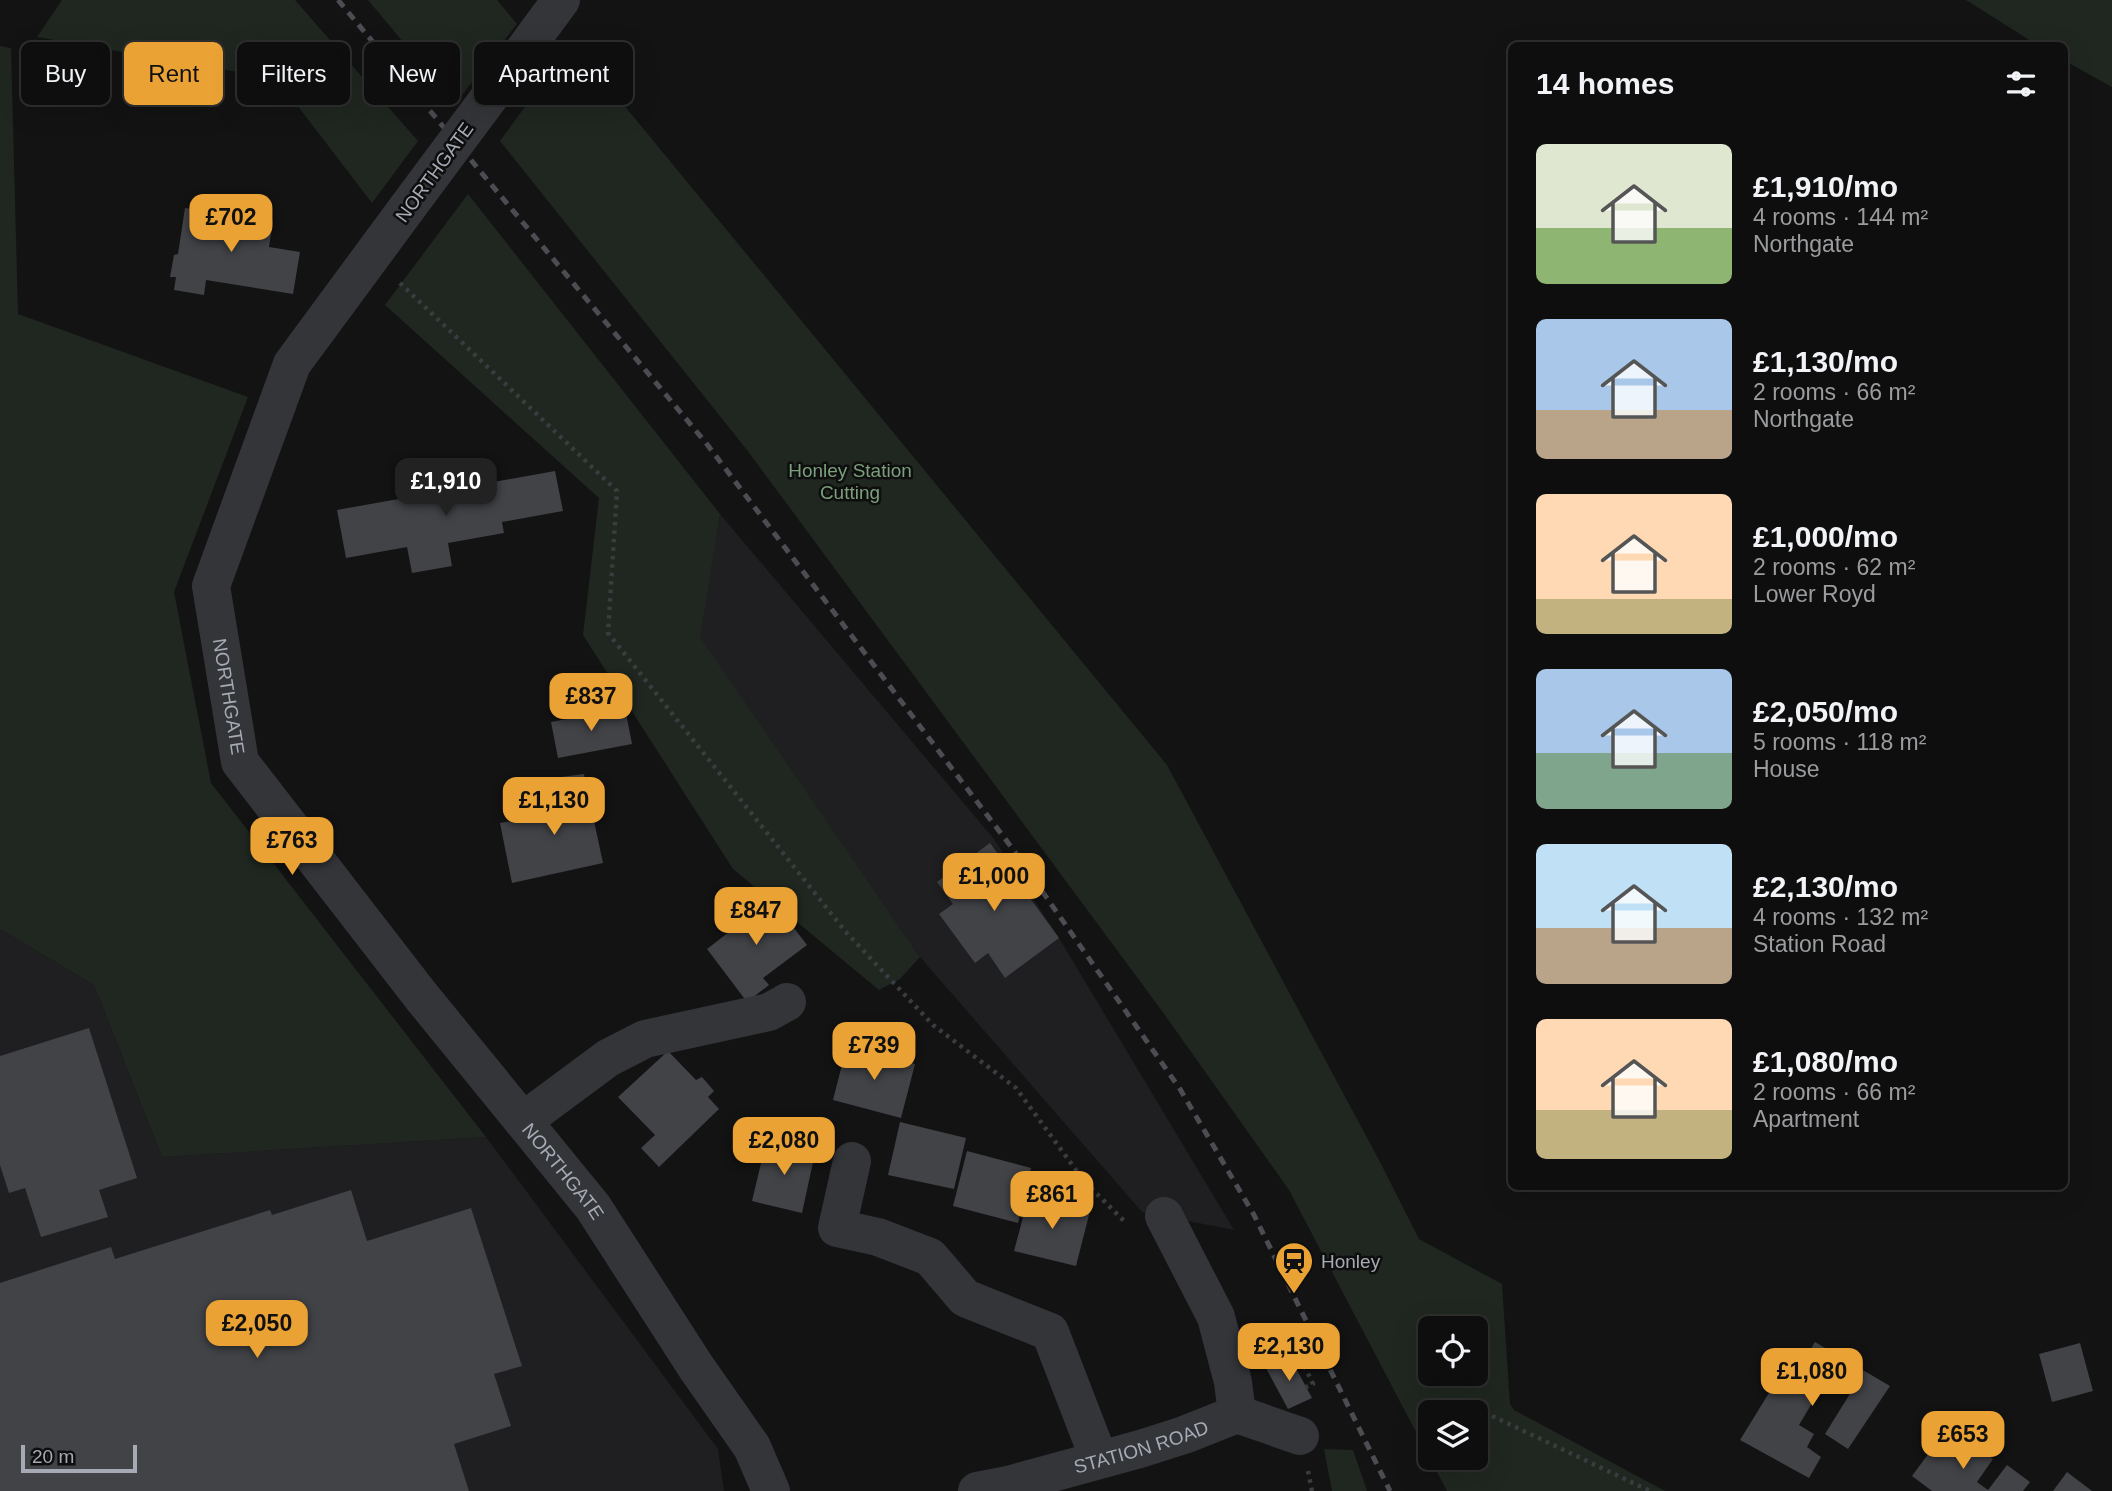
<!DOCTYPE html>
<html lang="en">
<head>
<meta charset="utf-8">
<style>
  body { margin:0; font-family:Arial,sans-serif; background:#171718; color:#f1f3f6; height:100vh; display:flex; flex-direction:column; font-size:26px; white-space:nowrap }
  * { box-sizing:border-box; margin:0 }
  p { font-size:23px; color:#9b9c9e }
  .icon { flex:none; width:38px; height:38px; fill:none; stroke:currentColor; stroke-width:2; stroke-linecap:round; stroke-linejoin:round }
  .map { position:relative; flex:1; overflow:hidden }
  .details { position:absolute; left:1508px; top:42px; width:560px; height:1148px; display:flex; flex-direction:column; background:#0e0e0f; border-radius:10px; box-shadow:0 7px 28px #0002,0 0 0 2px #2e2e2f }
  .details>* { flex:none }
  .banner { position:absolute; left:21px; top:42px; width:665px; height:63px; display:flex; gap:14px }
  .buttons { position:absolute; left:1418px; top:1316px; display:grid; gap:14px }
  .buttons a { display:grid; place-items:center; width:70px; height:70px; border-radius:10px; background:#0e0e0f; box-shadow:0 7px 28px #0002,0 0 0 2px #2e2e2f; font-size:35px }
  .scale { position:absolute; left:21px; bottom:18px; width:116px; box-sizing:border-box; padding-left:7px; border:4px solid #a5aab4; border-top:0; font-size:19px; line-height:24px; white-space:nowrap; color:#a5aab4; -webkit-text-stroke:5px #0e0e0f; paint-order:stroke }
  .price { position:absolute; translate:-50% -60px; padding:0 16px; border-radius:14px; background:#eaa234; color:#111; font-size:23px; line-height:46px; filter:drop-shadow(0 2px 4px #0008) }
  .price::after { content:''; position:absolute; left:50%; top:42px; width:21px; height:16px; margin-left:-10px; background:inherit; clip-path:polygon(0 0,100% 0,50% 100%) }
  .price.active { background:#222; color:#fff }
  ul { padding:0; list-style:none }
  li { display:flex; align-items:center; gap:21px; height:175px; padding:0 28px }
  li span { display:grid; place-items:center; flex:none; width:196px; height:140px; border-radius:10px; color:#555 }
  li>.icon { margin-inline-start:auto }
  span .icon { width:84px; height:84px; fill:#fffc; stroke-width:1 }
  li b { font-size:30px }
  h2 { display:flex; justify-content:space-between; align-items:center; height:84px; padding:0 28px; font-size:30px }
  .chip { padding:0 24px; border-radius:10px; background:#0e0e0f; box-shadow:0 7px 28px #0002,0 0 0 2px #2e2e2f; font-size:24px; line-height:63px }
  .chip.active { background:#eaa234; color:#111 }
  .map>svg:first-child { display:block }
  .built { fill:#1f1f21 }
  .green { fill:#1f2720; fill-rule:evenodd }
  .building { fill:#424347 }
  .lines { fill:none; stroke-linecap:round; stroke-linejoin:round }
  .path { stroke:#3a3c40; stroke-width:4.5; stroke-dasharray:3.5 5; stroke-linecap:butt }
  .minor { stroke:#343539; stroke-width:38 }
  .rail { stroke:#4b4d52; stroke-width:5; stroke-dasharray:9 7; stroke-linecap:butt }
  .minor-bridge { stroke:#343539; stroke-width:38 }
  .labels { text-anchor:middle; stroke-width:5; stroke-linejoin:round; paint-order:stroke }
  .street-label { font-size:19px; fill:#a5aab4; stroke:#0e0e0f }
  .park-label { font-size:19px; fill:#7c9f7c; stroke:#0e0e0f }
  .poi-label { font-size:19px; fill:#a5aab4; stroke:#0e0e0f; text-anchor:start }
</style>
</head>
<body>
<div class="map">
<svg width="2112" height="1491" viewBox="0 0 2112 1491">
  <rect width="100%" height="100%" fill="#131314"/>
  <path class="built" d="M 720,514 L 994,839 L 1059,938 L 1234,1230 L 1142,1212 L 920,957 L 699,637 Z
    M 0,929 L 94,985 L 162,1157 L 486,1137 L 718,1449 L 724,1491 L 0,1491 Z"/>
  <path class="green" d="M 62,0 L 295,0 L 418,141 L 372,203 L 277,79 L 37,37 Z
    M 368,0 L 497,0 L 517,24 L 455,104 Z
    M 1966,0 L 2112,0 L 2112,87 L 2065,61 L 2065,46 L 2037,45 Z
    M 572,42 L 1167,765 L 1379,1160 L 1419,1239 L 1502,1284 L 1510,1404 L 1514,1410 L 1665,1491 L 1447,1491 L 1289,1190 L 1162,1011 L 747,450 L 500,141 ZM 1430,1328 L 1475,1328 L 1475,1374 L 1430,1374 ZM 1430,1412 L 1475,1412 L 1475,1458 L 1430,1458 Z
    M 0,46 L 11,48 L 18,314 L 248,397 L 174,592 L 211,783 L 486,1137 L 162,1157 L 94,985 L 0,929 Z
    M 468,194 L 720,514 L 700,637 L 920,957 L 900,979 L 879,990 L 733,869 L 583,635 L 599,498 L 385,305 Z
    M 1324,1449 L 1353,1450 L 1367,1491 L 1332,1491 Z"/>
  <path class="building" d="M 185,208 L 273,221 L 269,247 L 300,252 L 293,294 L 206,280 L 204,295 L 174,290 L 176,277 L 170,277 L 174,255 L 178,254 Z
    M 555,471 L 563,511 L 502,522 L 504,533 L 448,543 L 452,566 L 412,573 L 407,547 L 346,558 L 337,510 Z
    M 625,708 L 632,744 L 558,758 L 551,722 Z
    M 584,774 L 603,863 L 512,883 L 500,823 L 555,813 L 553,803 L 565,801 L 561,777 Z
    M 990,843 L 1059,938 L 1005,978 L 988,953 L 975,963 L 939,914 L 953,904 L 937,882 Z
    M 771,898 L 807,945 L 763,978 L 769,985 L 747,1002 L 707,949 L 729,932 L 720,921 L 736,910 L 743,920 Z
    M 89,1028 L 137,1178 L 99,1190 L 108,1217 L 41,1237 L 25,1188 L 9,1193 L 0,1165 L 0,1056 Z
    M 847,1045 L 915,1064 L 901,1118 L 833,1100 Z
    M 668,1051 L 696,1080 L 702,1077 L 714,1091 L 708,1097 L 719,1109 L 659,1167 L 641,1148 L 655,1135 L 618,1097 Z
    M 900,1122 L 966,1138 L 954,1189 L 888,1175 Z
    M 766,1142 L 815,1153 L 802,1213 L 752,1201 Z
    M 967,1151 L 1031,1168 L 1018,1223 L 953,1206 Z
    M 351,1190 L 367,1241 L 471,1208 L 522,1366 L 494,1374 L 511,1426 L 454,1444 L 469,1491 L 0,1491 L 0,1283 L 111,1247 L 115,1259 L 270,1210 L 272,1215 Z
    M 1029,1195 L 1090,1211 L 1076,1266 L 1014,1251 Z
    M 1815,1342 L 1890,1386 L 1848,1449 L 1825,1434 L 1851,1392 L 1827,1378 L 1799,1425 L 1814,1434 L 1807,1447 L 1821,1457 L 1809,1478 L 1740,1440 L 1791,1357 L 1801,1365 Z
    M 2080,1343 L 2093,1391 L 2052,1402 L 2039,1354 Z
    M 1290,1357 L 1312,1398 L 1288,1409 L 1266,1368 Z
    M 1940,1438 L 1962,1454 L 1970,1443 L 1993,1459 L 1977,1482 L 1988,1490 L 2007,1465 L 2030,1482 L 2023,1491 L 1932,1491 L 1912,1476 Z
    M 2067,1472 L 2092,1491 L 2053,1491 Z"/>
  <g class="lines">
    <path class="path" d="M 400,283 L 617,491 L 608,633 L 845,931 L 933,1025 L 1016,1088 L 1084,1181 L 1125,1222
      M 1304,1346 L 1297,1350 L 1313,1384 L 1306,1387
      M 1469,1405 L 1650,1491
      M 1308,1471 L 1312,1491"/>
    <g class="minor">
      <path d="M 508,72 L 561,0"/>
      <path id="s1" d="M 407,208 L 292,364 L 211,586 L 240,762 L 421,996 L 593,1207 L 696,1367 L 752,1447 L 771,1491"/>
      <path d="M 523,1121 L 608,1058 L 645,1039 L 769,1012 L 787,1002"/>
      <path d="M 852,1161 L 837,1228 L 878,1237 L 930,1257 L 965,1298 L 1050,1332 L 1099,1459"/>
      <path d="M 1164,1216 L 1216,1317 L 1233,1382 L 1237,1414"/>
      <path id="s2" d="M 977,1491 L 1008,1485 L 1140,1449 L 1184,1435 L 1237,1414 L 1300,1436"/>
    </g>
    <path class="rail" d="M 338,0 L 706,443 L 1012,848 L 1180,1089 L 1254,1215 L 1390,1491"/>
    <path class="minor-bridge" d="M 407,208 L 508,72"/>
  </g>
  <defs>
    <symbol id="station-pin" viewBox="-11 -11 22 30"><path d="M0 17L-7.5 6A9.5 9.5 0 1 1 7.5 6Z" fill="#eaa234" stroke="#0e0e0f"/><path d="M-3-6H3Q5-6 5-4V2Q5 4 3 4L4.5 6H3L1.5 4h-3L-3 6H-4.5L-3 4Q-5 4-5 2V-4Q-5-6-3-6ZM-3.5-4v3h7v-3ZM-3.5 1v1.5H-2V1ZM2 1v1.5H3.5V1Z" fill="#111"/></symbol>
  </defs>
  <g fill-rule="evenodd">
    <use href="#station-pin" x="1272" y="1239" width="44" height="60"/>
  </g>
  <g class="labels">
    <g class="street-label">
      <text transform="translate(434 172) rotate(-54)" y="7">NORTHGATE</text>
      <text dy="7" stroke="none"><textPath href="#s1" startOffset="542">NORTHGATE</textPath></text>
      <text dy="7" stroke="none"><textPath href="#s1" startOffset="1130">NORTHGATE</textPath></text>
      <text dy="7" stroke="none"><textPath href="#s2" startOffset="170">STATION ROAD</textPath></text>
    </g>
    <g class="park-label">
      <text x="850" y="477">Honley Station<tspan x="850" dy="22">Cutting</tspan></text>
    </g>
    <g class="poi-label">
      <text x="1321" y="1268">Honley</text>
    </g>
  </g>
</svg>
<div class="buttons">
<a><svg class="icon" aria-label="locate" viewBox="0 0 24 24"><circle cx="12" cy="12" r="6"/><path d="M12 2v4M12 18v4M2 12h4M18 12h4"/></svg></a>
<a><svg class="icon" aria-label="layers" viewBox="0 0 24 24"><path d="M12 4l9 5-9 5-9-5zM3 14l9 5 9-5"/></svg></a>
</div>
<div class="scale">20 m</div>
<b class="price" style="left:231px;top:254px">£702</b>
<b class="price active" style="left:446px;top:518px">£1,910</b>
<b class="price" style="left:591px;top:733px">£837</b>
<b class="price" style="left:554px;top:837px">£1,130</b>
<b class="price" style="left:292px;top:877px">£763</b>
<b class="price" style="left:994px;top:913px">£1,000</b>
<b class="price" style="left:756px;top:947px">£847</b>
<b class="price" style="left:874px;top:1082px">£739</b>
<b class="price" style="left:784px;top:1177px">£2,080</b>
<b class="price" style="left:1052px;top:1231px">£861</b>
<b class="price" style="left:257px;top:1360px">£2,050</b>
<b class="price" style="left:1289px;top:1383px">£2,130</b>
<b class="price" style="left:1812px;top:1408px">£1,080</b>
<b class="price" style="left:1963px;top:1471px">£653</b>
<div class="banner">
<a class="chip">Buy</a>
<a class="chip active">Rent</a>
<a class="chip">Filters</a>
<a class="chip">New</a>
<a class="chip">Apartment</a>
</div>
<section class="details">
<h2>14 homes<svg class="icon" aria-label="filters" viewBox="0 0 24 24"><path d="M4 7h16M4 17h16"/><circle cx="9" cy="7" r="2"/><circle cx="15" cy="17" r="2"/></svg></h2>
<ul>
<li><span style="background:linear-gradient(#dfe7d0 60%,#8fb573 0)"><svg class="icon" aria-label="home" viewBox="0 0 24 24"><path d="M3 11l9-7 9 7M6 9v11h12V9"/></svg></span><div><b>£1,910/mo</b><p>4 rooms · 144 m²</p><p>Northgate</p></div></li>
<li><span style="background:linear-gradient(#a9c7e8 65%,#b9a48a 0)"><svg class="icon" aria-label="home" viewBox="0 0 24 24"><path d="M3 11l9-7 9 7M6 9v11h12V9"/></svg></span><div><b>£1,130/mo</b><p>2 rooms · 66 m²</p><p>Northgate</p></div></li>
<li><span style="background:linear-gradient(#ffd9b3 75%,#c2b280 0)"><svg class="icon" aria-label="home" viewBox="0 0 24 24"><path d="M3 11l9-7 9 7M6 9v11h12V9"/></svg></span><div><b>£1,000/mo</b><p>2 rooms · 62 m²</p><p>Lower Royd</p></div></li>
<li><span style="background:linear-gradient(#a9c7e8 60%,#7fa58c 0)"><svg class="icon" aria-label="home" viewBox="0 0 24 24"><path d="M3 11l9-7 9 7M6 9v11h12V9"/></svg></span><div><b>£2,050/mo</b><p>5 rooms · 118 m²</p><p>House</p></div></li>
<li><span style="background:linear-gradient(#bfe0f5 60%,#b9a48a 0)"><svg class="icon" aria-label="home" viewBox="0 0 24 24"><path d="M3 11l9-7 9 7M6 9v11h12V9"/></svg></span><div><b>£2,130/mo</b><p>4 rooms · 132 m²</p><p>Station Road</p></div></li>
<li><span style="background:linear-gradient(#ffd9b3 65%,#c2b280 0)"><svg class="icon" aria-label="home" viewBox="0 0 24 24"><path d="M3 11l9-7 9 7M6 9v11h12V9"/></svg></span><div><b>£1,080/mo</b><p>2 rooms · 66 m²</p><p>Apartment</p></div></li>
</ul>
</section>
</div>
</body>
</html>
